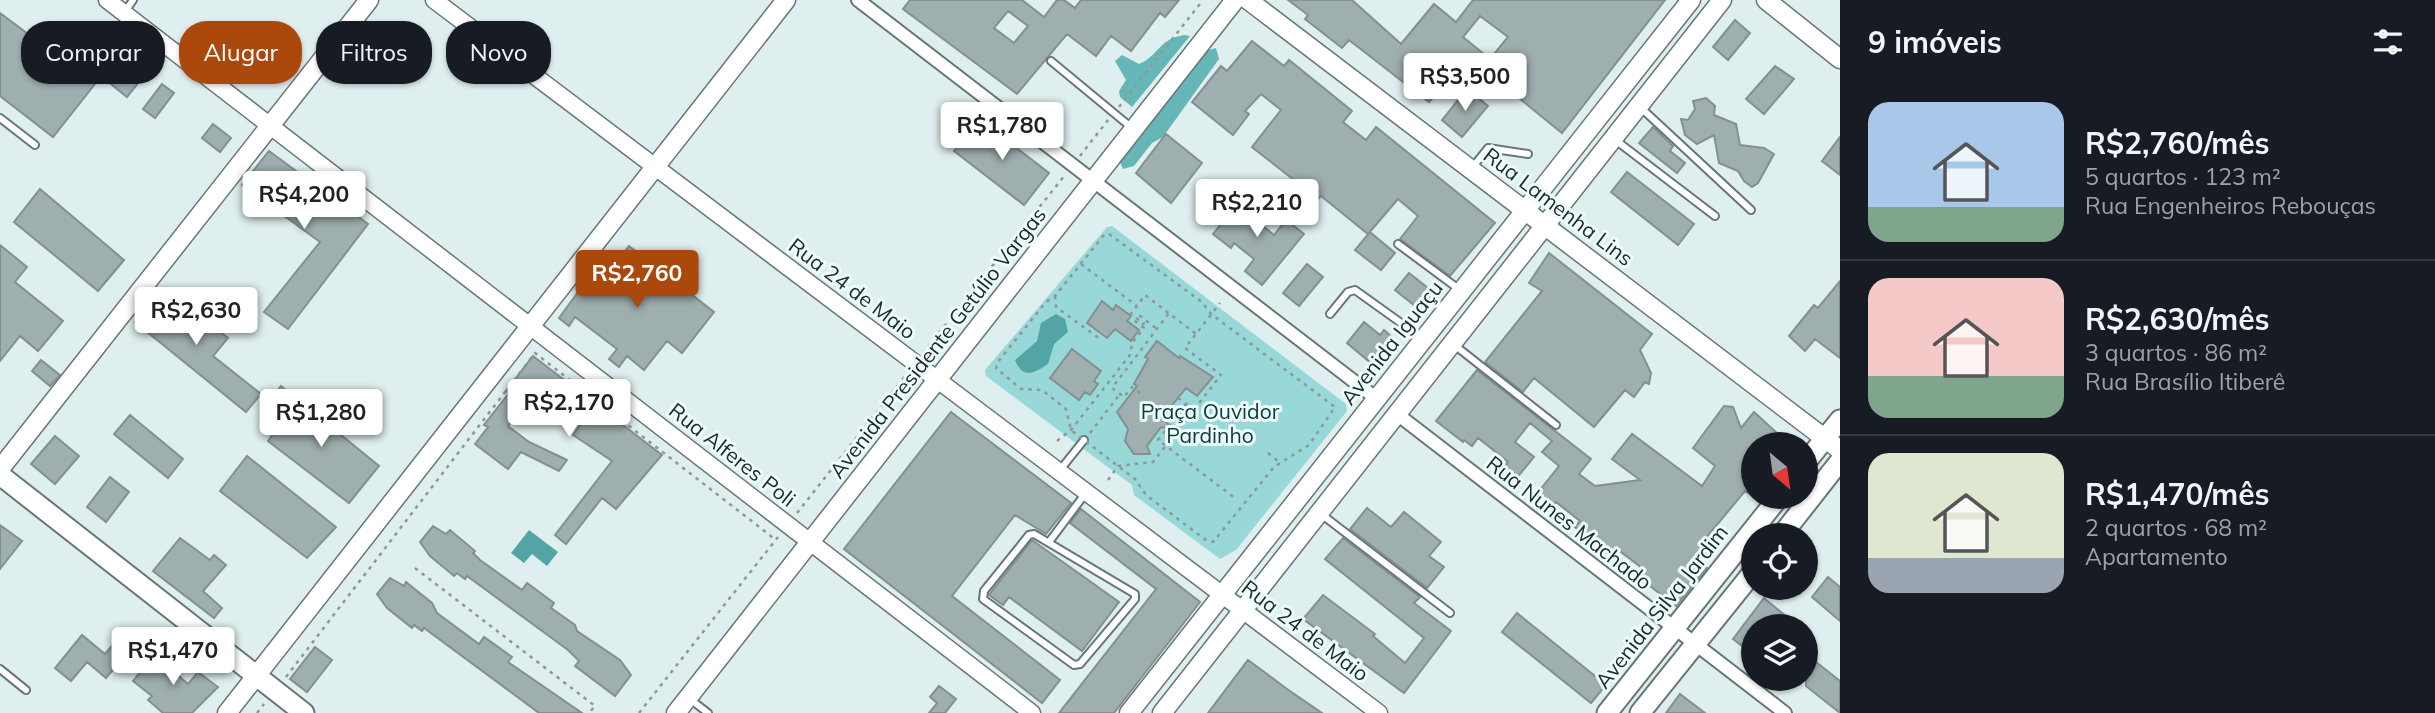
<!DOCTYPE html>
<html lang="pt">
<head>
<meta charset="utf-8">
<style>
  body { margin:0; font-family:Mulish,sans-serif; background:#20242c; color:#f1f3f6; height:100vh; display:flex; flex-direction:column; font-size:26px; white-space:nowrap }
  * { box-sizing:border-box; margin:0 }
  p { font-size:23px; color:#9ea1a6 }
  .icon { flex:none; width:38px; height:38px; fill:none; stroke:currentColor; stroke-width:2; stroke-linecap:round; stroke-linejoin:round }
  .map { position:relative; flex:1; overflow:hidden }
  .drawer { display:flex; flex-direction:column; background:#171b24; width:595px }
  .drawer>* { flex:none }
  .top-card { position:absolute; left:21px; top:21px; width:665px; height:63px; display:flex; gap:14px }
  .needle { width:46px; rotate:151deg }
  .buttons { position:absolute; left:1741px; top:432px; display:grid; gap:14px }
  .buttons a { display:grid; place-items:center; width:77px; height:77px; border-radius:50%; background:#171b24; box-shadow:0 2px 5px #0004; font-size:35px }
  .price { position:absolute; translate:-50% -60px; padding:0 16px; border-radius:7px; background:#fff; color:#222; font-size:23px; line-height:46px; filter:drop-shadow(0 2px 4px #0008) }
  .price::after { content:''; position:absolute; left:50%; top:42px; width:21px; height:16px; margin-left:-10px; background:inherit; clip-path:polygon(0 0,100% 0,50% 100%) }
  .price.active { background:#ab490d; color:#fff }
  ul { padding:0; list-style:none }
  li { display:flex; align-items:center; gap:21px; height:175px; padding:0 28px }
  li+li { border-top:2px solid #363941 }
  li span { display:grid; place-items:center; flex:none; width:196px; height:140px; border-radius:21px; color:#555 }
  li>.icon { margin-inline-start:auto }
  span .icon { width:84px; height:84px; fill:#fffc; stroke-width:1 }
  li b { font-size:30px }
  h2 { display:flex; justify-content:space-between; align-items:center; height:84px; padding:0 28px; font-size:30px }
  .tag { padding:0 24px; border-radius:28px; background:#171b24; box-shadow:0 2px 5px #0004; font-size:24px; line-height:63px }
  .tag.active { background:#ab490d; color:#fff }
  main { display:flex; flex:1; min-height:0 }
  .map>svg:first-child { display:block }
  .green { fill:#98d8d8 }
  .forest { fill:#65b7b7 }
  .water { fill:#53a5a5 }
  .building { fill:#9faeae; stroke:#829190; stroke-width:2; fill-rule:evenodd }
  .lines { fill:none; stroke-linecap:round; stroke-linejoin:round }
  .service-casing { stroke:#687676; stroke-width:10 }
  .minor-casing { stroke:#687676; stroke-width:16 }
  .tertiary-casing { stroke:#687676; stroke-width:19 }
  .secondary-casing { stroke:#687676; stroke-width:21 }
  .primary-casing { stroke:#687676; stroke-width:23 }
  .path { stroke:#8d9898; stroke-width:2.5; stroke-dasharray:3.5 5; stroke-linecap:butt }
  .service { stroke:#fff; stroke-width:6 }
  .minor { stroke:#fff; stroke-width:12 }
  .tertiary { stroke:#fff; stroke-width:16 }
  .secondary { stroke:#fff; stroke-width:18 }
  .primary { stroke:#fff; stroke-width:19 }
  .labels { text-anchor:middle; stroke-width:6; stroke-linejoin:round; paint-order:stroke }
  .street-label { font-size:21px; fill:#232929; stroke:#ecfcfb }
  .park-label { font-size:21px; fill:#113a3a; stroke:#ecfcfb }
</style>
</head>
<body>
<main>
<div class="map">
<svg width="1840" height="713" viewBox="0 0 1840 713">
  <rect width="100%" height="100%" fill="#dfeeee"/>
  <path class="green" d="M 1112,226 L 1346,404 L 1347,411 L 1236,550 L 1220,559 L 1134,495 L 1132,485 L 986,376 L 985,370 L 1107,227 Z"/>
  <path class="forest" d="M 1184,35 L 1190,36 L 1132,107 L 1120,97 L 1119,91 L 1126,80 L 1115,61 L 1122,55 L 1139,64 C 1158,57 1158,39 1184,35 Z
    M 1216,48 L 1219,59 L 1163,137 L 1152,143 L 1134,166 L 1123,169 L 1120,162 L 1208,50 Z"/>
  <path class="water" d="M 1056,314 L 1065,319 L 1068,332 L 1054,344 L 1048,364 C 1034,373 1023,380 1015,360 L 1037,341 L 1041,323 Z
    M 529,530 L 558,552 L 547,566 L 532,554 L 524,563 L 511,553 Z"/>
  <path class="building" d="M 910,0 L 1022,0 L 1044,17 L 1057,0 L 1064,0 L 1075,8 L 1081,0 L 1179,0 L 1165,17 L 1160,13 L 1131,51 L 1111,36 L 1096,56 L 1067,34 L 1017,94 L 903,9 ZM 1008,11 L 1028,26 L 1014,43 L 994,28 Z
    M 1288,0 L 1352,0 L 1401,44 L 1434,4 L 1456,22 L 1473,0 L 1665,0 L 1562,133 L 1467,56 L 1429,102 L 1349,40 L 1342,48 L 1305,19 L 1308,15 ZM 1480,16 L 1508,37 L 1490,59 L 1463,37 Z
    M 0,13 L 95,84 L 53,137 L 0,96 Z
    M 1735,20 L 1750,33 L 1728,60 L 1713,47 Z
    M 1252,41 L 1284,66 L 1289,60 L 1352,111 L 1343,122 L 1366,140 L 1376,127 L 1495,223 L 1450,276 L 1400,239 L 1418,216 L 1398,199 L 1368,234 L 1321,196 L 1318,199 L 1252,147 L 1281,110 L 1261,94 L 1245,111 L 1249,114 L 1233,135 L 1192,102 L 1221,66 L 1227,71 Z
    M 135,55 L 150,68 L 127,97 L 111,84 Z
    M 1775,66 L 1794,79 L 1764,114 L 1746,99 Z
    M 162,84 L 174,93 L 155,118 L 143,109 Z
    M 1467,89 L 1488,106 L 1462,137 L 1442,120 Z
    M 1706,98 L 1715,106 L 1714,115 L 1736,124 L 1740,145 L 1764,148 L 1774,154 L 1758,183 L 1752,187 L 1744,181 L 1738,171 L 1719,163 L 1714,135 L 1697,144 L 1685,135 L 1681,119 L 1688,120 L 1695,109 L 1693,101 Z
    M 979,119 L 1049,173 L 1024,205 L 954,151 Z
    M 213,124 L 231,138 L 220,152 L 202,138 Z
    M 1653,127 L 1673,146 L 1670,151 L 1685,163 L 1677,173 L 1639,143 Z
    M 1166,134 L 1202,163 L 1171,203 L 1136,173 Z
    M 1840,137 L 1840,175 L 1822,161 Z
    M 269,151 L 368,224 L 288,329 L 264,312 L 320,242 L 242,185 Z
    M 1627,172 L 1694,224 L 1678,245 L 1611,192 Z
    M 40,189 L 124,260 L 98,291 L 14,222 Z
    M 1245,194 L 1263,208 L 1254,219 L 1274,235 L 1286,220 L 1304,234 L 1262,285 L 1245,271 L 1254,259 L 1234,243 L 1231,248 L 1213,234 Z
    M 1370,232 L 1395,253 L 1381,270 L 1355,250 Z
    M 0,245 L 27,267 L 15,282 L 63,321 L 38,351 L 20,336 L 0,361 Z
    M 629,246 L 714,312 L 682,353 L 667,341 L 644,370 L 627,356 L 619,367 L 609,359 L 617,349 L 575,317 L 569,326 L 559,318 L 598,265 L 608,273 Z
    M 1549,253 L 1652,334 L 1640,350 L 1651,373 L 1649,384 L 1645,382 L 1634,397 L 1625,390 L 1594,427 L 1534,378 L 1523,392 L 1485,362 L 1542,291 L 1529,283 Z
    M 1307,264 L 1323,277 L 1299,306 L 1283,293 Z
    M 1409,273 L 1433,292 L 1419,309 L 1395,290 Z
    M 1840,281 L 1840,358 L 1815,339 L 1805,351 L 1789,336 L 1814,305 L 1818,308 Z
    M 170,293 L 228,338 L 213,356 L 261,394 L 246,412 L 135,322 L 149,304 L 156,310 Z
    M 1102,301 L 1113,310 L 1116,305 L 1131,316 L 1127,321 L 1139,330 L 1131,341 L 1115,329 L 1107,338 L 1087,323 Z
    M 1364,322 L 1380,335 L 1384,330 L 1393,338 L 1372,364 L 1347,343 Z
    M 1157,341 L 1179,358 L 1180,356 L 1213,377 L 1197,396 L 1186,388 L 1163,416 L 1171,429 L 1161,427 L 1147,446 L 1150,454 L 1134,454 L 1125,441 L 1128,429 L 1117,412 L 1137,386 L 1134,384 L 1148,359 L 1145,357 Z
    M 1072,349 L 1101,371 L 1094,381 L 1098,384 L 1090,395 L 1085,392 L 1079,400 L 1050,378 Z
    M 533,356 L 662,455 L 616,509 L 602,498 L 566,544 L 555,535 L 612,461 L 573,435 L 580,425 L 556,407 L 548,417 L 535,407 L 532,411 L 524,405 L 508,426 L 529,442 L 567,460 L 559,471 L 521,452 L 508,469 L 475,444 L 488,427 L 484,425 L 509,393 L 506,391 Z
    M 41,360 L 60,375 L 50,386 L 32,371 Z
    M 1477,370 L 1591,459 L 1579,474 L 1595,486 L 1640,480 L 1612,459 L 1632,434 L 1702,486 L 1715,466 L 1693,448 L 1724,406 L 1733,407 L 1741,428 L 1754,412 L 1789,444 L 1754,444 L 1754,497 L 1745,491 L 1701,544 L 1711,551 L 1702,565 L 1707,568 L 1676,606 L 1637,576 L 1642,568 L 1617,549 L 1609,555 L 1603,550 L 1575,527 L 1580,521 L 1556,502 L 1551,509 L 1535,496 L 1559,466 L 1542,452 L 1552,441 L 1530,423 L 1515,442 L 1534,457 L 1515,480 L 1502,469 L 1508,462 L 1487,445 L 1478,438 L 1472,446 L 1464,440 L 1463,442 L 1436,421 Z
    M 281,386 L 379,466 L 349,503 L 268,441 L 290,412 L 272,398 Z
    M 951,412 L 1071,503 L 1046,534 L 1015,515 L 952,596 L 1060,680 L 1042,703 L 844,549 Z
    M 130,415 L 183,459 L 168,478 L 114,434 Z
    M 55,436 L 79,456 L 55,484 L 31,464 Z
    M 247,456 L 336,527 L 307,558 L 220,491 Z
    M 110,477 L 129,492 L 106,522 L 87,507 Z
    M 1367,508 L 1391,527 L 1404,512 L 1441,542 L 1429,556 L 1444,567 L 1427,588 L 1350,529 Z
    M 1081,509 L 1200,602 L 1114,713 L 1059,713 L 1156,589 L 1070,523 Z
    M 0,525 L 22,541 L 0,569 Z
    M 433,526 L 446,534 L 450,530 L 475,551 L 473,553 L 480,560 L 522,590 L 527,583 L 554,603 L 551,608 L 575,625 L 577,631 L 620,660 L 631,675 L 615,696 L 575,666 L 579,661 L 568,650 L 467,576 L 465,579 L 457,573 L 454,576 L 430,556 L 420,542 Z
    M 180,538 L 210,560 L 214,555 L 226,565 L 203,591 L 222,608 L 214,618 L 153,571 Z
    M 1343,538 L 1420,597 L 1414,603 L 1451,631 L 1404,693 L 1303,619 L 1323,595 L 1375,634 L 1373,636 L 1405,663 L 1424,638 L 1325,559 Z
    M 1032,540 L 1119,602 L 1082,651 L 1009,597 L 1003,605 L 989,595 Z
    M 1828,577 L 1840,587 L 1840,621 L 1812,597 Z
    M 390,578 L 404,586 L 406,582 L 432,603 L 437,613 L 479,644 L 484,637 L 512,657 L 508,662 L 582,713 L 539,713 L 424,628 L 422,631 L 414,625 L 412,628 L 387,608 L 377,594 Z
    M 1764,598 L 1787,617 L 1780,626 L 1754,626 L 1754,655 L 1733,639 Z
    M 1517,613 L 1606,685 L 1591,703 L 1502,632 Z
    M 127,628 L 139,638 L 106,678 L 87,662 L 71,681 L 55,668 L 82,635 L 105,654 Z
    M 315,647 L 332,660 L 307,692 L 290,679 Z
    M 158,650 L 170,660 L 166,665 L 188,684 L 198,672 L 218,687 L 192,713 L 163,713 L 148,700 L 152,696 L 133,681 Z
    M 1806,654 L 1840,681 L 1840,713 L 1806,686 Z
    M 1248,660 L 1287,689 L 1322,713 L 1208,713 Z
    M 939,686 L 956,699 L 945,713 L 929,713 L 937,703 L 930,697 Z
    M 1680,694 L 1705,713 L 1666,713 Z"/>
  <g class="lines">
    <defs>
      <path id="service" d="M 124,13 L 133,0
        M 1051,61 L 1132,128
        M 1640,107 L 1751,210
        M 0,118 L 35,145
        M 1614,139 L 1715,216
        M 1472,168 L 1488,148 L 1528,154
        M 1398,244 L 1460,290
        M 1330,314 L 1348,292 L 1355,290 L 1422,338
        M 1453,344 L 1556,425
        M 1060,470 L 1084,440
        M 1321,514 L 1450,613
        M 1034,534 L 1135,594 L 1135,599 L 1080,664 L 1074,665 L 983,599 L 984,591 L 1029,535 Z
        M 1049,542 L 1085,494
        M 0,669 L 26,690
        M 690,699 L 708,713"/>
      <path id="minor" d="M 858,0 L 1377,399
        M 1397,414 L 1785,713"/>
      <path id="tertiary" d="M 107,0 L 1032,713
        M 434,0 L 1379,713"/>
      <path id="secondary" d="M 1248,0 L 1840,450
        M 1766,0 L 1840,59
        M 0,469 L 369,0
        M 227,713 L 786,0
        M 676,713 L 1235,0
        M 1129,713 L 1691,0
        M 1162,713 L 1722,0"/>
      <path id="primary" d="M 1806,462 L 1840,420
        M 0,475 L 304,713
        M 1781,536 L 1840,461
        M 1607,713 L 1779,497
        M 1640,713 L 1754,571"/>
    </defs>
    <use href="#service" class="service-casing"/>
    <use href="#minor" class="minor-casing"/>
    <use href="#tertiary" class="tertiary-casing"/>
    <use href="#secondary" class="secondary-casing"/>
    <use href="#primary" class="primary-casing"/>
    <path class="path" d="M 1119,107 L 1203,0
      M 1080,156 L 1108,120
      M 1109,234 L 1202,302 L 1211,314 L 1335,407 L 1309,445 L 1274,467 L 1213,542 L 1206,540 L 1146,495 L 1135,479 L 1071,430 L 1066,409 L 1042,390 L 1021,389 L 996,368 L 997,363 L 1046,302 L 1055,296 L 1103,236 Z
      M 1081,264 L 1137,306
      M 1055,296 L 1056,307 L 1100,339
      M 1130,315 L 1145,295 L 1196,334
      M 1142,325 L 1144,323 L 1136,318 L 1139,315 L 1157,329
      M 923,353 L 1065,175
      M 1140,393 L 1132,387 L 1124,397 L 1112,388 L 1169,313
      M 1178,398 L 1194,410
      M 1186,404 L 1158,440 L 1235,498
      M 1090,433 L 1120,394
      M 1057,441 L 1071,430 L 1130,355 L 1132,343 L 1144,328 L 1130,317
      M 1268,453 L 1279,462
      M 1108,480 L 1118,466 L 1153,462 L 1221,375 L 1185,348 L 1220,303
      M 797,513 L 906,375
      M 415,568 L 595,706 L 589,713
      M 286,677 L 535,353 L 776,540
      M 257,713 L 264,704
      M 639,713 L 778,537"/>
    <use href="#service" class="service"/>
    <use href="#minor" class="minor"/>
    <use href="#tertiary" class="tertiary"/>
    <use href="#secondary" class="secondary"/>
    <use href="#primary" class="primary"/>
  </g>
  <g class="labels">
    <g class="street-label">
      <text transform="translate(1558 207) rotate(37)" y="7">Rua Lamenha Lins</text>
      <text transform="translate(852 289) rotate(37)" y="7">Rua 24 de Maio</text>
      <text transform="translate(938 343) rotate(-52)" y="7">Avenida Presidente Getúlio Vargas</text>
      <text transform="translate(1392 343) rotate(-52)" y="7">Avenida Iguaçu</text>
      <text transform="translate(732 455) rotate(38)" y="7">Rua Alferes Poli</text>
      <text transform="translate(1569 523) rotate(38)" y="7">Rua Nunes Machado</text>
      <text transform="translate(1662 607) rotate(-52)" y="7">Avenida Silva Jardim</text>
      <text transform="translate(1305 631) rotate(37)" y="7">Rua 24 de Maio</text>
    </g>
    <g class="park-label">
      <text x="1210" y="419">Praça Ouvidor<tspan x="1210" dy="24">Pardinho</tspan></text>
    </g>
  </g>
</svg>
<div class="buttons">
<a><svg class="needle" viewBox="-14 -14 28 28"><path d="M0-13l5 13h-10z" fill="#e53935"/><path d="M0 13l5-13h-10z" fill="#9ea1a6"/></svg></a>
<a><svg class="icon" aria-label="locate" viewBox="0 0 24 24"><circle cx="12" cy="12" r="6"/><path d="M12 2v4M12 18v4M2 12h4M18 12h4"/></svg></a>
<a><svg class="icon" aria-label="layers" viewBox="0 0 24 24"><path d="M12 4l9 5-9 5-9-5zM3 14l9 5 9-5"/></svg></a>
</div>
<b class="price" style="left:1465px;top:113px">R$3,500</b>
<b class="price" style="left:1002px;top:162px">R$1,780</b>
<b class="price" style="left:304px;top:231px">R$4,200</b>
<b class="price" style="left:1257px;top:239px">R$2,210</b>
<b class="price active" style="left:637px;top:310px">R$2,760</b>
<b class="price" style="left:196px;top:347px">R$2,630</b>
<b class="price" style="left:569px;top:439px">R$2,170</b>
<b class="price" style="left:321px;top:449px">R$1,280</b>
<b class="price" style="left:173px;top:687px">R$1,470</b>
<div class="top-card">
<a class="tag">Comprar</a>
<a class="tag active">Alugar</a>
<a class="tag">Filtros</a>
<a class="tag">Novo</a>
</div>
</div>
<section class="drawer">
<h2>9 imóveis<svg class="icon" aria-label="filters" viewBox="0 0 24 24"><path d="M4 7h16M4 17h16"/><circle cx="9" cy="7" r="2"/><circle cx="15" cy="17" r="2"/></svg></h2>
<ul>
<li><span style="background:linear-gradient(#a9c7e8 75%,#7fa58c 0)"><svg class="icon" aria-label="home" viewBox="0 0 24 24"><path d="M3 11l9-7 9 7M6 9v11h12V9"/></svg></span><div><b>R$2,760/mês</b><p>5 quartos · 123 m²</p><p>Rua Engenheiros Rebouças</p></div></li>
<li><span style="background:linear-gradient(#f6c9c9 70%,#7fa58c 0)"><svg class="icon" aria-label="home" viewBox="0 0 24 24"><path d="M3 11l9-7 9 7M6 9v11h12V9"/></svg></span><div><b>R$2,630/mês</b><p>3 quartos · 86 m²</p><p>Rua Brasílio Itiberê</p></div></li>
<li><span style="background:linear-gradient(#dfe7d0 75%,#9aa5b1 0)"><svg class="icon" aria-label="home" viewBox="0 0 24 24"><path d="M3 11l9-7 9 7M6 9v11h12V9"/></svg></span><div><b>R$1,470/mês</b><p>2 quartos · 68 m²</p><p>Apartamento</p></div></li>
</ul>
</section>
</main>
</body>
</html>
